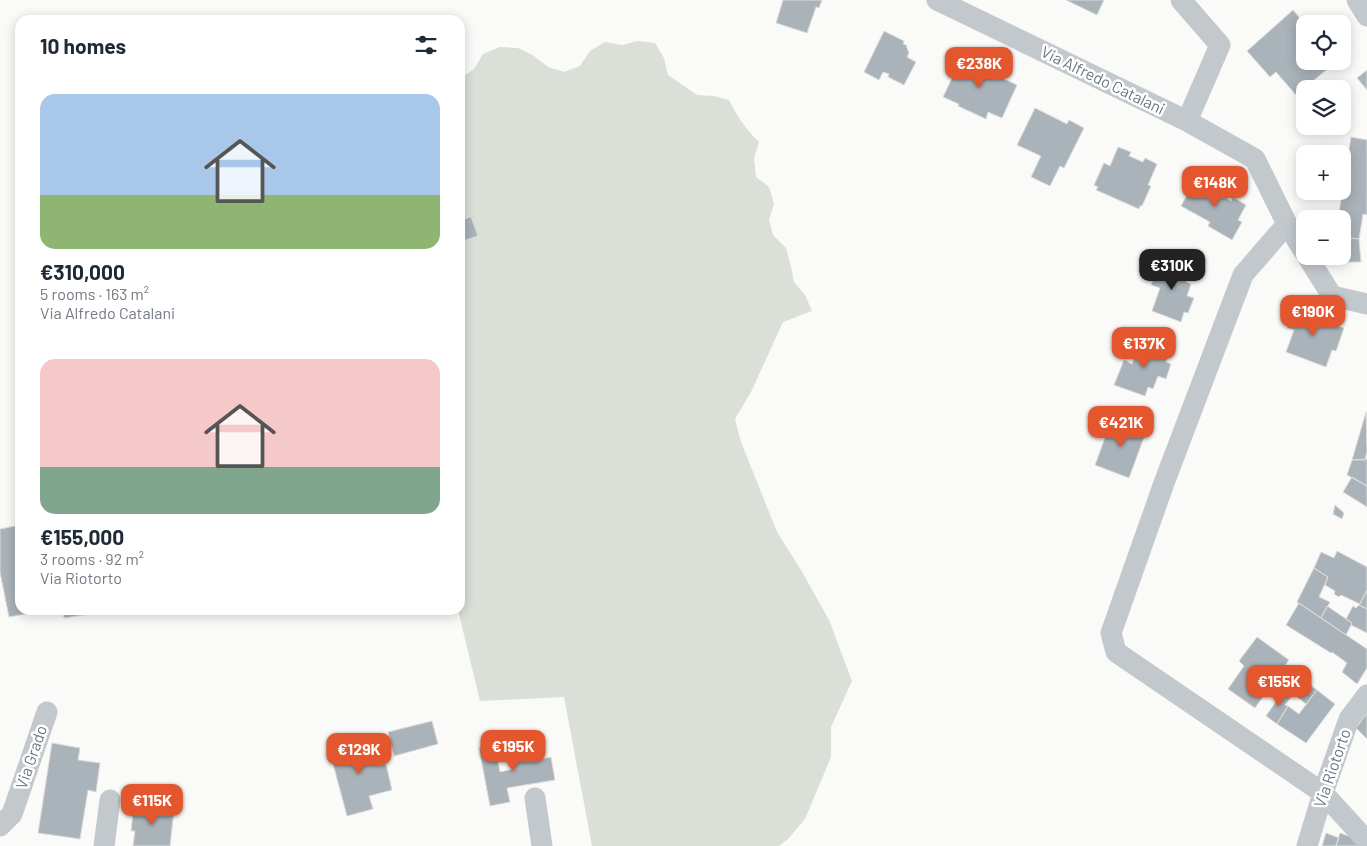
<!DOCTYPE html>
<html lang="en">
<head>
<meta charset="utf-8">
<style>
  body { margin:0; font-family:Barlow,sans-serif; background:#f6f6f7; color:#1f2937; height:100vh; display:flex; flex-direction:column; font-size:19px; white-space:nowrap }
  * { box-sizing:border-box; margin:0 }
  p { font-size:16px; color:#747a83 }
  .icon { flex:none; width:28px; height:28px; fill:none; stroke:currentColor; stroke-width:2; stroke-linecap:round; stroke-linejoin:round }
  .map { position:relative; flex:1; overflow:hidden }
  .panel { position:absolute; left:15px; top:15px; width:450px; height:600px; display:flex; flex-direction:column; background:#fff; border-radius:15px; box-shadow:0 2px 12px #0003 }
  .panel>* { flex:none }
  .controls { position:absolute; left:1296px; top:15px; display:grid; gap:10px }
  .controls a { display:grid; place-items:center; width:55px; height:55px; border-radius:10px; background:#fff; box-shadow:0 2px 12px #0003; font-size:25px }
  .price { position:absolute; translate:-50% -42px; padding:0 11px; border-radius:10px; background:#e4572e; color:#fff; font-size:16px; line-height:32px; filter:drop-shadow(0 1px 2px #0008) }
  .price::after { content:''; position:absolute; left:50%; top:30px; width:15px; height:11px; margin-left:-8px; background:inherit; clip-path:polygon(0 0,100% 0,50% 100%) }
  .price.current { background:#222; color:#fff }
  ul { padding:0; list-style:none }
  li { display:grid; align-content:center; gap:10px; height:265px; padding:0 25px }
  li span { display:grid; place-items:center; height:155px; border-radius:15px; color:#555 }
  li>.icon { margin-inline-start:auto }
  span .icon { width:90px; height:90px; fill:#fffc; stroke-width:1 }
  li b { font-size:21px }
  h2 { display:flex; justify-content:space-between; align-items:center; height:60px; padding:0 25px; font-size:21px }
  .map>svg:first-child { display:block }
  .green { fill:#dadfd7 }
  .building { fill:#aab3b9; stroke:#dcdcda }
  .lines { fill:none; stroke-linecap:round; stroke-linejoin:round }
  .minor { stroke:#c3c8cc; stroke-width:21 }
  .labels { text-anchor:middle; stroke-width:5; stroke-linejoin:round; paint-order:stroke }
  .street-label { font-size:16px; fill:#657683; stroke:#fff }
</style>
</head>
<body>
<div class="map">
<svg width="1367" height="846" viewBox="0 0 1367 846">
  <rect width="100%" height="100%" fill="#fafaf8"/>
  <path class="green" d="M 638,41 L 655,43 L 664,58 L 668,75 L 697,95 L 714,96 L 729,100 C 738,118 745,128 759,142 L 754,158 L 756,177 L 769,187 L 774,204 L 769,220 L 773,235 L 786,248 L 791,266 L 794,282 L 805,295 L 812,311 L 783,322 L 751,392 L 735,419 L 741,442 L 777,532 L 801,570 L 829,620 L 852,681 L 831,727 L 831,757 L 805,819 L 788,839 L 779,846 L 592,846 L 564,697 L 480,701 L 458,610 L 460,610 L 460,79 L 474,69 L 483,54 L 500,47 L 518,48 L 534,56 L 548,67 L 564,72 L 580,66 L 590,51 L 605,42 L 622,45 Z"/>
  <path class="building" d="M 783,0 L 822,0 L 819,8 L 816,7 L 807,33 L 776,23 Z
    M 1066,0 L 1104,0 L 1097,15 Z
    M 1293,10 L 1305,24 L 1305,61 L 1337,61 L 1296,95 L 1276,72 L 1270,77 L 1247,51 Z
    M 884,31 L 904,41 L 903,44 L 906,45 L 909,53 L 907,57 L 916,62 L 904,85 L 888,77 L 889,74 L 883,72 L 879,80 L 864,72 Z
    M 963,55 L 991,68 L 990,72 L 1017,85 L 1002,118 L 988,112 L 986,119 L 958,106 L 959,104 L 943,97 Z
    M 1367,70 L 1367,90 L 1357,78 Z
    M 1035,108 L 1067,124 L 1069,120 L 1084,128 L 1064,168 L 1060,166 L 1050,186 L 1031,177 L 1041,156 L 1017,145 Z
    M 1351,137 L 1367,140 L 1367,215 L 1363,214 L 1359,239 L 1342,237 L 1342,219 L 1338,219 Z
    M 1118,147 L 1131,152 L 1129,156 L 1143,162 L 1145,158 L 1157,164 L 1148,185 L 1151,186 L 1142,206 L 1140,206 L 1139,209 L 1096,190 L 1098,187 L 1094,185 L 1104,163 L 1110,166 Z
    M 1200,177 L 1224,190 L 1221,195 L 1231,201 L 1233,197 L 1246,205 L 1238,220 L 1242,222 L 1232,240 L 1208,226 L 1210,222 L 1181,206 L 1192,186 L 1194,187 Z
    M 471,217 L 478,236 L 460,242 L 460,220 Z
    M 1342,237 L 1359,239 L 1361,262 L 1340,262 L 1339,256 L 1342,256 Z
    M 1160,260 L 1190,271 L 1186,282 L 1191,284 L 1187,296 L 1194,298 L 1188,313 L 1184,312 L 1181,322 L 1152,311 L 1160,288 L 1151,285 Z
    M 1295,306 L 1314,313 L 1312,317 L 1344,328 L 1336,351 L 1332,350 L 1326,367 L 1286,352 L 1294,330 L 1287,328 Z
    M 1140,341 L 1170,352 L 1166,362 L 1171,364 L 1166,379 L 1158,376 L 1153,389 L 1148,387 L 1145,396 L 1114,385 L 1124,360 L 1132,364 Z
    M 1366,412 L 1367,451 L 1365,460 L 1352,460 Z
    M 1112,419 L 1146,432 L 1129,478 L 1095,465 Z
    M 1367,459 L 1367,486 L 1347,475 L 1352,460 Z
    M 1352,477 L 1367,486 L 1367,507 L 1343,492 Z
    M 1335,505 L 1344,513 L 1342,519 L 1333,514 Z
    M 20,525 L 20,610 L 47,610 L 9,617 L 0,572 L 0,529 Z
    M 1337,551 L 1367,567 L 1367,590 L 1360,604 L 1341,595 L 1339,597 L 1334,594 L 1335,591 L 1325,585 L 1328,577 L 1314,568 L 1321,552 L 1334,558 Z
    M 1314,568 L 1328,577 L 1319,597 L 1330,602 L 1321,618 L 1297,602 Z
    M 1367,590 L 1367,609 L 1359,605 Z
    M 1299,603 L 1367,649 L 1367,668 L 1357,684 L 1342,672 L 1347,663 L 1332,652 L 1331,653 L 1286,625 Z
    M 1359,605 L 1367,609 L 1367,633 L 1351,625 L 1352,623 L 1346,619 L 1353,606 L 1356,608 Z
    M 1327,606 L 1352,623 L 1346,635 L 1321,618 Z
    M 63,610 L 101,610 L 102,612 L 64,618 Z
    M 1257,637 L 1289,660 L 1255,708 L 1228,689 L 1244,666 L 1239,661 Z
    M 1307,683 L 1317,690 L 1306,704 L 1297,697 Z
    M 1284,690 L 1292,696 L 1285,705 L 1288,706 L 1277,724 L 1266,716 Z
    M 1317,690 L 1335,704 L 1306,743 L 1277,724 L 1288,706 L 1299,714 Z
    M 1367,713 L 1367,739 L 1356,728 Z
    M 432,721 L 438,744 L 394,756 L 388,732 Z
    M 372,737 L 380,765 L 386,764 L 392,790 L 369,796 L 373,809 L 347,816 L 329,749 Z
    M 527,742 L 531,761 L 551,757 L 555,780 L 507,788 L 510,802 L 490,806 L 479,748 L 495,745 L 500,772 L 514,769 L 510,745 Z
    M 52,743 L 80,748 L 78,760 L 100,763 L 96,792 L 88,790 L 80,839 L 38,833 Z
    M 134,805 L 174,810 L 170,846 L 133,846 L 135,831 L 131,831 Z
    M 1326,833 L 1339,838 L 1336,846 L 1322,846 Z
    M 1340,833 L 1360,840 L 1358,846 L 1336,846 Z"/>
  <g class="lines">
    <path class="minor" d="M 937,0 L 1187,121 L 1255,159 L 1287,224 L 1305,253
      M 1181,0 L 1220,45 L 1187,121
      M 1357,0 L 1367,16
      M 1287,224 L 1243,275 L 1164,483 L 1111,633 L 1116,652 L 1323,793 L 1367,841
      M 1307,256 L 1332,296 L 1367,304
      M 535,798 L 542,846
      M 0,826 L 12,814 L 47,712
      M 104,846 L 110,800
      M 1307,846 L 1323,793 L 1349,719 L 1367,695"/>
  </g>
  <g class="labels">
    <g class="street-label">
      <text transform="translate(1103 80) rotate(26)" y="6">Via Alfredo Catalani</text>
      <text transform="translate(31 757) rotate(-71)" y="6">Via Grado</text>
      <text transform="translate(1332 768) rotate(-71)" y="6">Via Riotorto</text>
    </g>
  </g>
</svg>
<div class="controls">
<a><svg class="icon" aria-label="locate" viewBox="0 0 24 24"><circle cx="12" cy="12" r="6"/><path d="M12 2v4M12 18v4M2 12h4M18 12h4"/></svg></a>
<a><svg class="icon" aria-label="layers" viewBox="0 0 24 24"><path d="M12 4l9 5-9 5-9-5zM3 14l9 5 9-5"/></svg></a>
<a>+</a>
<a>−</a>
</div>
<b class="price" style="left:979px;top:89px">€238K</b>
<b class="price" style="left:1215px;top:208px">€148K</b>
<b class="price current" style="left:1172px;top:291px">€310K</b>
<b class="price" style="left:1313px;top:337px">€190K</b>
<b class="price" style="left:1144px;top:369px">€137K</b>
<b class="price" style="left:1121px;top:448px">€421K</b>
<b class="price" style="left:1279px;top:707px">€155K</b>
<b class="price" style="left:513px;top:772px">€195K</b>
<b class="price" style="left:359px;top:775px">€129K</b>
<b class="price" style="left:152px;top:826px">€115K</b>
<section class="panel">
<h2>10 homes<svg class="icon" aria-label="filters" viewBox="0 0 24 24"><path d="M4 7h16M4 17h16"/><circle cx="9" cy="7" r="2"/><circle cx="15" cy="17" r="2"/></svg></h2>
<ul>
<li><span style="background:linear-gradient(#a9c7e8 65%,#8fb573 0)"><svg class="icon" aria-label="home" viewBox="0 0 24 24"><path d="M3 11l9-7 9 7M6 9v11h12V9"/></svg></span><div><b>€310,000</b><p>5 rooms · 163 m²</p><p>Via Alfredo Catalani</p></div></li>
<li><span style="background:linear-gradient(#f6c9c9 70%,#7fa58c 0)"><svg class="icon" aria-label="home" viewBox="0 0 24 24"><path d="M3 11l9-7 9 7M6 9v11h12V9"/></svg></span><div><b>€155,000</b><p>3 rooms · 92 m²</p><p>Via Riotorto</p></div></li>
</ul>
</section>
</div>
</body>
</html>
